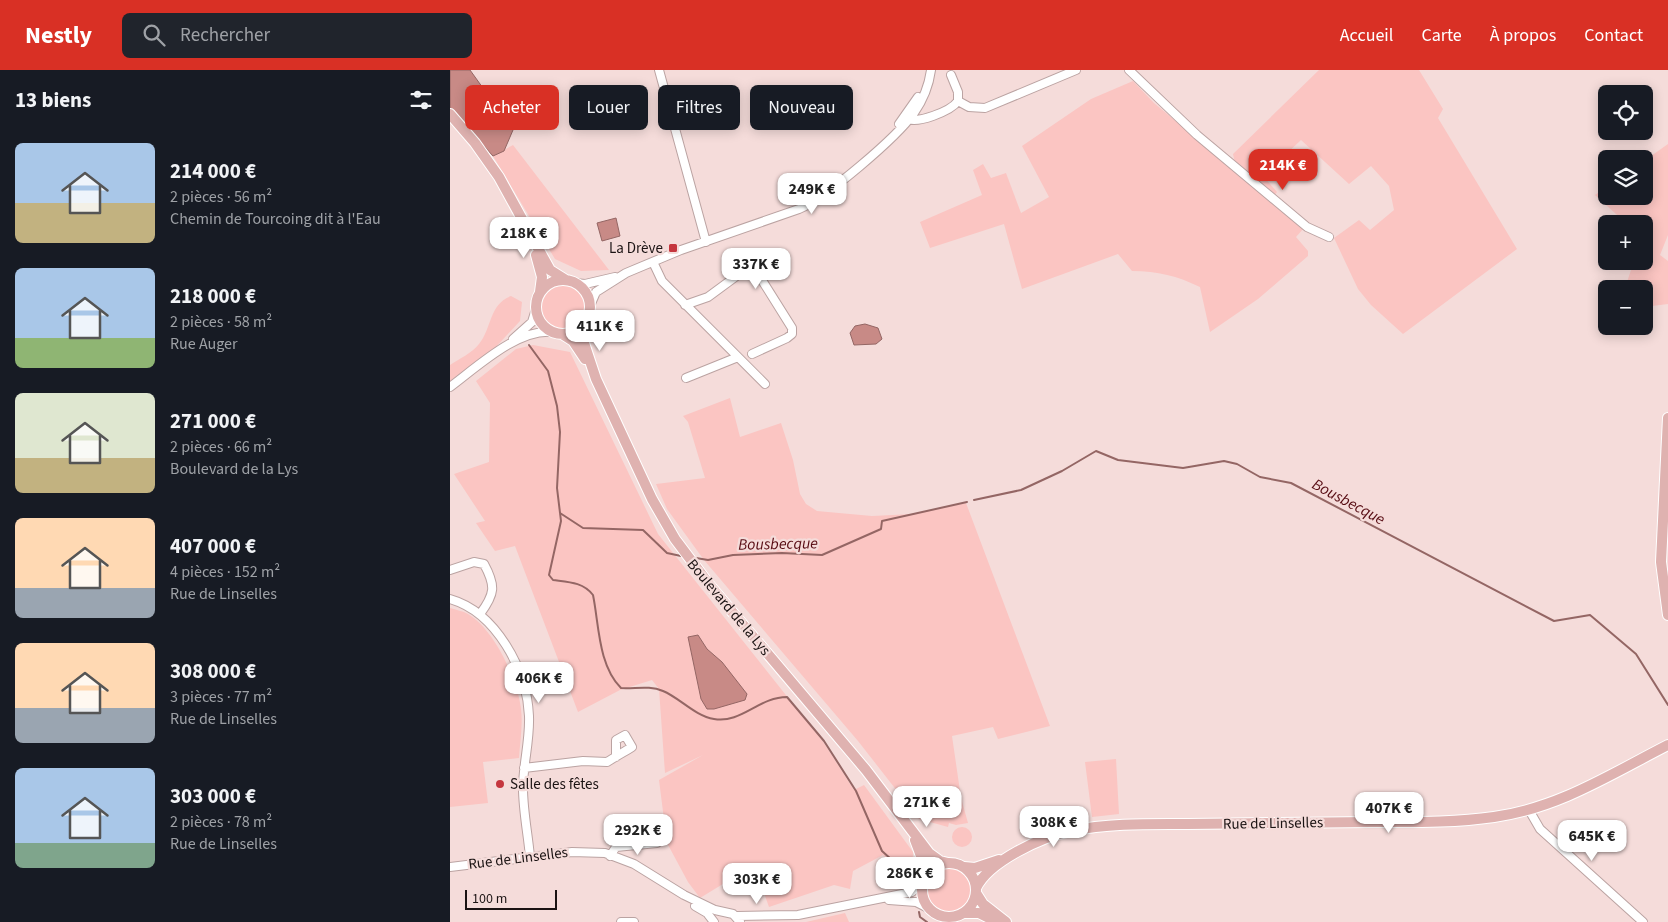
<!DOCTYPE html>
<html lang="fr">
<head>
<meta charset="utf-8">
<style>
  body { margin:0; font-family:"Source Sans 3",sans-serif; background:#20242c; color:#f1f3f6; height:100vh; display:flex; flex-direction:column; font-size:19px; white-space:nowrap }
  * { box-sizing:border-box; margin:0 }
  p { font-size:16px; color:#9ea1a6 }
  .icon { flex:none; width:28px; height:28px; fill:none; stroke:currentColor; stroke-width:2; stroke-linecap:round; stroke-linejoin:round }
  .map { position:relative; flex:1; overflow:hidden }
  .panel { display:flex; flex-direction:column; background:#171b24; width:450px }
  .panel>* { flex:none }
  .hud { position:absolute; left:15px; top:15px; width:475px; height:45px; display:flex; gap:10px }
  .controls { position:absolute; left:1148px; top:15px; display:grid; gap:10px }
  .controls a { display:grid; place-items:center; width:55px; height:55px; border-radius:8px; background:#171b24; box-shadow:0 2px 12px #0003; font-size:25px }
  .scale { position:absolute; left:15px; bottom:12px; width:92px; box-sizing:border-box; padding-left:5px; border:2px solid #1b1313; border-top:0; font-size:14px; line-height:18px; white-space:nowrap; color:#1b1313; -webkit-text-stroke:4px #f5dcda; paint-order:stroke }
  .price { position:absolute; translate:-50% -42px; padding:0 11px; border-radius:10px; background:#fff; color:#222; font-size:16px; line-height:32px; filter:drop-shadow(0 1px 2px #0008) }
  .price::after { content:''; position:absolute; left:50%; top:30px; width:15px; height:11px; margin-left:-8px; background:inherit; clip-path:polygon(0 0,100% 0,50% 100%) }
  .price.selected { background:#d93025; color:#fff }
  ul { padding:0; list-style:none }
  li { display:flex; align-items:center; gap:15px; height:125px; padding:0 15px }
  li span { display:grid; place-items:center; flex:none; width:140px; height:100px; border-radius:8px; color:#555 }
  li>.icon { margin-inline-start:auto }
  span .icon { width:60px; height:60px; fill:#fffc; stroke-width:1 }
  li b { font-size:21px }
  h2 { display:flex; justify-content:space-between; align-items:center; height:60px; padding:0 15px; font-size:21px }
  .tag { padding:0 18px; border-radius:8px; background:#171b24; box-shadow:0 2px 12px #0003; font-size:18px; line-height:45px }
  .tag.selected { background:#d93025; color:#fff }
  header { display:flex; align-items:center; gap:30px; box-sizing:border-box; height:70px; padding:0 25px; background:#d93025; color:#fff }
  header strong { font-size:24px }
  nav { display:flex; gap:28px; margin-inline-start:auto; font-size:18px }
  .search { width:350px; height:45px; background:#20242c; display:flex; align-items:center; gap:12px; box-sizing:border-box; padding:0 18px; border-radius:8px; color:#9ea1a6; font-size:19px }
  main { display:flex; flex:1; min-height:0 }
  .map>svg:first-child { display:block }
  .green { fill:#fbc5c2 }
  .water { fill:#c88a86; stroke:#946664 }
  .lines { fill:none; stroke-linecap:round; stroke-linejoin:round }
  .stream { stroke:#946664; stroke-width:2 }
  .minor-casing { stroke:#bba3a2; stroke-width:10 }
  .major-casing { stroke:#fff; stroke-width:12 }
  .minor { stroke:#fff; stroke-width:8 }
  .major { stroke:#dfb2b0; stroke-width:10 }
  .poi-dot { fill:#c5363e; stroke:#f5dcda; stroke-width:2 }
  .labels { text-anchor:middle; stroke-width:4.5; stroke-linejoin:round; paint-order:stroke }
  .poi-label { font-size:15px; fill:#1b1313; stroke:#f5dcda; text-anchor:end }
  .street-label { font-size:15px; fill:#1b1313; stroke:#f5dcda }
  .water-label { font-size:16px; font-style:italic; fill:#570b12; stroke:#f5dcda }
</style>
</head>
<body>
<header>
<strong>Nestly</strong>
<div class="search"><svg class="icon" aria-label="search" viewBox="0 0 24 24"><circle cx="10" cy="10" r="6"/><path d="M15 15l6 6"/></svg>Rechercher</div>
<nav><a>Accueil</a><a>Carte</a><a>À propos</a><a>Contact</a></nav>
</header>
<main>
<section class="panel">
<h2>13 biens<svg class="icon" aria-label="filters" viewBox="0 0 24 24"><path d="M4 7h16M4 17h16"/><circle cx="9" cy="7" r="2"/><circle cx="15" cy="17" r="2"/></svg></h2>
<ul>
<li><span style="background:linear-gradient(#a9c7e8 60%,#c2b280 0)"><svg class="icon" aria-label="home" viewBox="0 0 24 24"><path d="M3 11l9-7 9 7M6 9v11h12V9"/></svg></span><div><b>214 000 €</b><p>2 pièces · 56 m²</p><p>Chemin de Tourcoing dit à l'Eau</p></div></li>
<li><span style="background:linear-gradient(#a9c7e8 70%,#8fb573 0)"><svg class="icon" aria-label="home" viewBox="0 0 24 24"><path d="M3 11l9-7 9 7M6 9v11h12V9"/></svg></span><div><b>218 000 €</b><p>2 pièces · 58 m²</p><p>Rue Auger</p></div></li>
<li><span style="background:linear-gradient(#dfe7d0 65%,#c2b280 0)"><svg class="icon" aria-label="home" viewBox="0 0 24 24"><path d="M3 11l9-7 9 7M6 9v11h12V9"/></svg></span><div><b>271 000 €</b><p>2 pièces · 66 m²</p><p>Boulevard de la Lys</p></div></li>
<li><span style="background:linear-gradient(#ffd9b3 70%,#9aa5b1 0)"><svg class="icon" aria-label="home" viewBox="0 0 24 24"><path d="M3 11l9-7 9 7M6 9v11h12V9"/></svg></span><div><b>407 000 €</b><p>4 pièces · 152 m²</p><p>Rue de Linselles</p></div></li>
<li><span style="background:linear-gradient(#ffd9b3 65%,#9aa5b1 0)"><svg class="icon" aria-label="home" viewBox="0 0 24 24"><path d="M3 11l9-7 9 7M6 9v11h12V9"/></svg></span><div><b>308 000 €</b><p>3 pièces · 77 m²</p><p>Rue de Linselles</p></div></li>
<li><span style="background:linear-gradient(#a9c7e8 75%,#7fa58c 0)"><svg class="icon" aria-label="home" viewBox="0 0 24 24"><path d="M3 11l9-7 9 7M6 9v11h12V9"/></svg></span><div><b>303 000 €</b><p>2 pièces · 78 m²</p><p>Rue de Linselles</p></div></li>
</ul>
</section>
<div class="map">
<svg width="1218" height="852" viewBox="0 0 1218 852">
  <rect width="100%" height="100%" fill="#f5dcda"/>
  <path class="green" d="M 869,0 L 969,0 L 993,39 L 988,48 L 1067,179 L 953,264 L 921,235 L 908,219 L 884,168 L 909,150 L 920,160 L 944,140 L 939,116 L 921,96 L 899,114 L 851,70 L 813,106 L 827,122 L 824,126 L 785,93 L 783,84 Z
    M 683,11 L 704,33 L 854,158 L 846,167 L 858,181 L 858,186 L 808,229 L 760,262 L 750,217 C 727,206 708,201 682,201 L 668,184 L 572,219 L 554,154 L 480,178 L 470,152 L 532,125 L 523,100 L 533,94 L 541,108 L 556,103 L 571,143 L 599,127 L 572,76 L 641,29 Z
    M 1218,74 L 1218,165 L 1210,185 L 1218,191 L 1218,234 L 1194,237 L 1194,219 L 1175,218 L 1184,191 L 1194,191 L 1194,154 L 1177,154 L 1145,125 L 1156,117 L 1156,126 L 1194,126 L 1194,91 Z
    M 63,75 L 159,200 L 131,201 L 105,189 L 43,86 Z
    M90 237a23 23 0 1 1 46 0a23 23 0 1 1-46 0Z
    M 61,226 L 72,232 L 70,251 L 43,280 L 0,311 L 0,295 C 9,289 22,283 29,274 C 42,258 39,234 61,226 Z
    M 83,275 L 120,282 L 208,464 L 374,673 L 404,720 L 414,715 L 463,782 L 462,810 L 433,785 L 403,801 L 400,819 L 384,815 L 319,837 L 304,795 L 250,828 L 238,812 L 217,773 L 209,710 L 253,685 L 215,703 L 209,619 L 202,610 L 170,620 L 128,642 L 65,476 L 45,481 L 26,453 L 35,451 L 4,404 L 39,392 L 40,333 L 26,311 L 66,279 Z
    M 280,328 L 290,367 L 331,353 L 343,390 L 350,424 L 356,434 L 367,441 L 422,446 L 463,444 L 516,433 L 600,656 L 548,669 L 543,657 L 502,666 L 511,728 L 518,753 L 506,755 L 499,753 L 498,757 L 469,749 L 408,671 L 254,490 L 217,439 L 206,414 L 255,408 L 238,352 L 233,346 Z
    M 0,538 C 6,540 13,541 18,544 C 44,559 68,610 71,639 C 73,655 70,672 69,688 L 33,692 L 38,733 L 0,737 Z
    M 666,689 L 669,744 L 642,747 L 635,692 Z
    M502 767a10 10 0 1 1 20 0a10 10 0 1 1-20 0Z
    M476 820a23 23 0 1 1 46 0a23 23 0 1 1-46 0Z
    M 395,843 L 399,852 L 356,852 Z"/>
  <path class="water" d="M 0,0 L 20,0 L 63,60 L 54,81 L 43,86 L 0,39 Z
    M 166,148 L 170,166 L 152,171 L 147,153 Z
    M 415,254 L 428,258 L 432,269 L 426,274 L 404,275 L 400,263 L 405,256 Z
    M 248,565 L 257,579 L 272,592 L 297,624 L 295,630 L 264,639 L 257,639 L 251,629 L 238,567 Z"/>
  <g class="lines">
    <path class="stream" d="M 79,275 L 98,301 L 107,336 L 110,362 L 107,418 L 111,451 L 99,505 L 103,510 C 118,512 133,512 143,525 C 149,554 148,595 171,618 C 185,619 199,615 213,621 C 230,628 245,646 264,649 C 291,654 309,627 337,627 L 374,671 L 406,721 L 432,781 L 463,809
      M 524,430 L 571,420 L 612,401 L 646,381 L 668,390 L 733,398 L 774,391 L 787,394 L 810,407 L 841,413 L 1104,551 L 1140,545 L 1186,584 L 1218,635
      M 110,443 L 133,458 L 193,460 L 217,483 L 231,486
      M 246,488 L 258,490 L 283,485 L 332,483 L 372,485 L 431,459 L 432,451 L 517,432
      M 469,842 L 470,847 L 477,852"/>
    <defs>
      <path id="minor" d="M 209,0 L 256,172
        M 679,0 L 747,65 L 857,157 L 879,167
        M 501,5 L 508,22 L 508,31
        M 508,31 L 519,37 L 535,38 L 626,0
        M 456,48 C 466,55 501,41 508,31
        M 449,54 L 468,27
        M 203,192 L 212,211 L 315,314
        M 125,213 L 135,214 L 165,207
        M 235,235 L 258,227 L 296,199 L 305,199 L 342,258 L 342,264 L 337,268 L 302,284
        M 140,236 L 146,222 L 176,203 L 231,180 L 349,139 C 377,127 446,68 464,43 C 473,30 479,15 481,0
        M 63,269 L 82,252 L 86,239
        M 236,308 L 288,287
        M 0,317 C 27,297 68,258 103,262
        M 0,500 L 24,492 L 34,494 C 46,516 45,524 30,544
        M 0,529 C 46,542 77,600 79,646 C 80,671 73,694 73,718 C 73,741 78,764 80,787
        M 74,698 L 133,691 L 157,692 C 165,687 174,682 182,677 L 175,665 L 166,670 L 166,687
        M 1079,740 L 1090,759 L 1193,852
        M 160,786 L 166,777 L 207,773
        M 0,797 L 122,782 L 155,783 L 184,794 L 234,825 L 265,840 L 283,844 L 290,852
        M 439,830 L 466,832 L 478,838
        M 245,836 L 257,843 L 264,852
        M 287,846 L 348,845 L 462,822 L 472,812
        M 171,852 L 184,852"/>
      <path id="major" d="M 0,44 L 25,73 L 49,107 L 100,200 L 116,210
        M 86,185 L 92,207 L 90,222
        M86 237a27 27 0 1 1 54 0a27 27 0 1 1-54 0Z
        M 134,253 L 133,270 L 146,309 L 202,429 L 225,469 L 262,518 L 416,700 L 479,783 L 490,791 L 498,793
        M 112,264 L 123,271 L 135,289
        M 1218,348 L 1211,492 L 1218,545
        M 465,770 L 474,794 L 475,806
        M472 820a27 27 0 1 1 54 0a27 27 0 1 1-54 0Z
        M 514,797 L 525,798 L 549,790
        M 526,818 C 539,791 593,766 621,761 C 659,753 699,754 738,754 C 799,753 859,753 920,752 C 961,752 1003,753 1044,747 C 1109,738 1161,704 1218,675
        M 526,823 L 533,834 L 556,852
        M 513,843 L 529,843 L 547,852"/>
    </defs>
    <use href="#minor" class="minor-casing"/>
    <use href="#major" class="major-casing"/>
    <use href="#minor" class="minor"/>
    <use href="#major" class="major"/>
  </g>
  <g class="poi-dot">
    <rect x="218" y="173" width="10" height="10" rx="2.5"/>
    <circle cx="50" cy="714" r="5"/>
  </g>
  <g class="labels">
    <g class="poi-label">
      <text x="213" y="183">La Drève</text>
      <text x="60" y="719" text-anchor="start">Salle des fêtes</text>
    </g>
    <g class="street-label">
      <text transform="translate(279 537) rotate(50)" y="5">Boulevard de la Lys</text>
      <text transform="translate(823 753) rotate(-1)" y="5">Rue de Linselles</text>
      <text transform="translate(68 788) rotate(-7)" y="5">Rue de Linselles</text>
    </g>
    <g class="water-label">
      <text transform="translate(899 431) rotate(28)" y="6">Bousbecque</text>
      <text transform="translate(328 473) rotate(-1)" y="6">Bousbecque</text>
    </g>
  </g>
</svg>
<div class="controls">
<a><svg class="icon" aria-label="locate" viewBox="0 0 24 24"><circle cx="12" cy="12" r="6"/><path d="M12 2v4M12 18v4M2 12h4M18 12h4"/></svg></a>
<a><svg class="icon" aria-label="layers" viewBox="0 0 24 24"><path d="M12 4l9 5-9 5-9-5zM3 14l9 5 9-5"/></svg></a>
<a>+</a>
<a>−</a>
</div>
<div class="scale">100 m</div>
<b class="price selected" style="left:833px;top:121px">214K €</b>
<b class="price" style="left:362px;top:145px">249K €</b>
<b class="price" style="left:74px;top:189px">218K €</b>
<b class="price" style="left:306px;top:220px">337K €</b>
<b class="price" style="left:150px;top:282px">411K €</b>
<b class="price" style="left:89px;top:634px">406K €</b>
<b class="price" style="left:477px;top:758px">271K €</b>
<b class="price" style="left:939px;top:764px">407K €</b>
<b class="price" style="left:604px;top:778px">308K €</b>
<b class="price" style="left:188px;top:786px">292K €</b>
<b class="price" style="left:1142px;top:792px">645K €</b>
<b class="price" style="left:460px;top:829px">286K €</b>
<b class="price" style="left:307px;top:835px">303K €</b>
<div class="hud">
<a class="tag selected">Acheter</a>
<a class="tag">Louer</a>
<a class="tag">Filtres</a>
<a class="tag">Nouveau</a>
</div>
</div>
</main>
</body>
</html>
